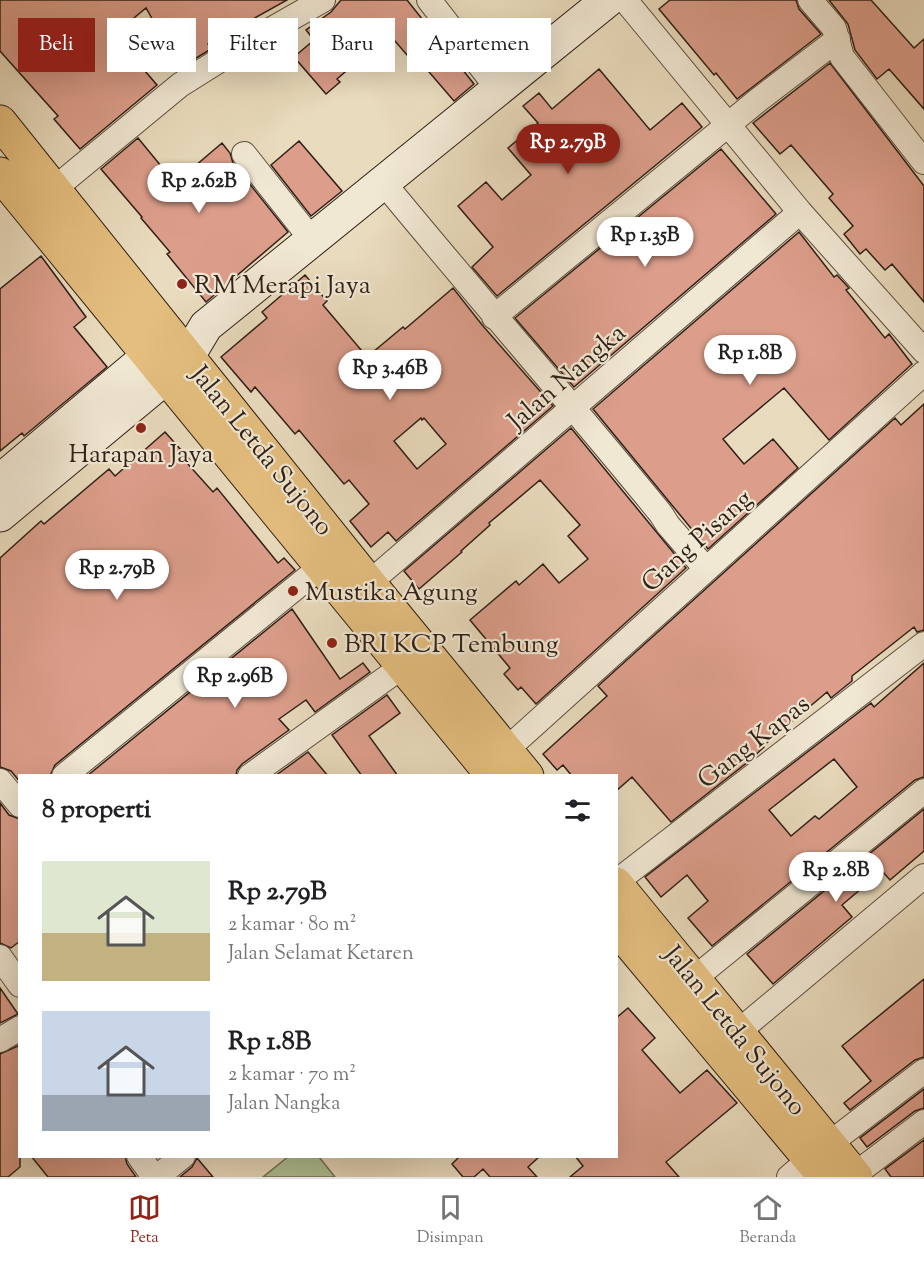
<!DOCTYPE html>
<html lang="id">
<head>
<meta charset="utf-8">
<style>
  body { margin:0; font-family:"Sorts Mill Goudy",serif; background:#f2f2f2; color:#202124; height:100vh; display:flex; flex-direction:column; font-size:22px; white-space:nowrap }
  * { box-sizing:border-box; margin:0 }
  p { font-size:20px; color:#757577 }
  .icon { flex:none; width:33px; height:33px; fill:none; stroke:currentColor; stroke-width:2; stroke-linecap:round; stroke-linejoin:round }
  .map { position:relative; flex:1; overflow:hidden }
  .details { position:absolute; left:18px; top:774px; width:600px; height:384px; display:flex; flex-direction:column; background:#fff; border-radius:0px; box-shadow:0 6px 24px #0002 }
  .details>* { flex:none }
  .guide { position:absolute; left:18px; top:18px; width:600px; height:54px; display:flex; gap:12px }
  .price { position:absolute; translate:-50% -51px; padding:0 14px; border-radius:21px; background:#fff; color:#222; font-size:20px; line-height:39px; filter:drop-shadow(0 2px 3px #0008) }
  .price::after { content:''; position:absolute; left:50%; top:36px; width:18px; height:14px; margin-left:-9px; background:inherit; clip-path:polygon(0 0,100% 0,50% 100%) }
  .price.selected { background:#8f2418; color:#fff }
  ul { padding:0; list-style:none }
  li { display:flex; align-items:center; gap:18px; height:150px; padding:0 24px }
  li span { display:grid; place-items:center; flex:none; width:168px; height:120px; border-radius:0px; color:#555 }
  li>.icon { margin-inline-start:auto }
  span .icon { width:72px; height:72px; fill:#fffc; stroke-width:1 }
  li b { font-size:26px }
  h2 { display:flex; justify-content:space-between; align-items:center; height:72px; padding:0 24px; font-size:26px }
  .pill { padding:0 21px; border-radius:0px; background:#fff; box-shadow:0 6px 24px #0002; font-size:21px; line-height:54px }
  .pill.selected { background:#8f2418; color:#fff }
  .tab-bar { display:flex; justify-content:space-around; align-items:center; height:84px; border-top:2px solid #e0e0e0; background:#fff; font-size:16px; color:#757577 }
  .tab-bar a { display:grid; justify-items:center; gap:3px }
  .tab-bar .selected { color:#8f2418 }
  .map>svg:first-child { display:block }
  .green { fill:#b0c195; stroke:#6f7056; stroke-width:1.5 }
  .building { fill:#dc9e8b; stroke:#2e1f16; stroke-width:1.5; fill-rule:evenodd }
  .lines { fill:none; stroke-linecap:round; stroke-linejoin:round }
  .street-casing { stroke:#5d4e40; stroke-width:26 }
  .secondary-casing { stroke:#2e1f16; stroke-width:35 }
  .highway-casing { stroke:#2e1f16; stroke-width:35 }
  .street { stroke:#f1e8d4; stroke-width:24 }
  .secondary { stroke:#f1e8d4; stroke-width:33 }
  .highway { stroke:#e4be7e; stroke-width:33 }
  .poi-dot { fill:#8f2418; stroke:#f1e8d4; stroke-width:2 }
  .labels { text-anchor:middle; stroke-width:4.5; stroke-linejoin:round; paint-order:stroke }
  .poi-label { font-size:26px; fill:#2e1f16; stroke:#f1e8d4; text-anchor:start }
  .street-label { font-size:26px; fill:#2e1f16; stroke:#f1e8d4 }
</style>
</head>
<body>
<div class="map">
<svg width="924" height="1177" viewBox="0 0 924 1177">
  <rect width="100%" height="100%" fill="#e9dbbd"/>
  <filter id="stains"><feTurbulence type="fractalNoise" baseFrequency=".00333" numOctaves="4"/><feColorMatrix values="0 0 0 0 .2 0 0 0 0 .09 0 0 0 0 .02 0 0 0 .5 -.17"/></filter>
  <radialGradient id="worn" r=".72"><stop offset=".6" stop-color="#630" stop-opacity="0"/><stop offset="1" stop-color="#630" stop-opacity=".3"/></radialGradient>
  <path class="green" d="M 289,1156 L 319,1157 L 335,1177 L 263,1177 Z"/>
  <path class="building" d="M 0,0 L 287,0 L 208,44 L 211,49 L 180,68 L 146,8 L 116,33 L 128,47 L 126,49 L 157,85 L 80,149 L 54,119 L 58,116 L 0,51 Z
    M 341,0 L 407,0 L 474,84 L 454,101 L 411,51 L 407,55 L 389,34 L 337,79 L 340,82 L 326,94 L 294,57 L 314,40 L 306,30 L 331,12 Z
    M 670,0 L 796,0 L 799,9 L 821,34 L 737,99 L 716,73 L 714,75 L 659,9 Z
    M 829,0 L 871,0 L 914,48 L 924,39 L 924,109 L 889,69 L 877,79 L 855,50 L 848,24 Z
    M 830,63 L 924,186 L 924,302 L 892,264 L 885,270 L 866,249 L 860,254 L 844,234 L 853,226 L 829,198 L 833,194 L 791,145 L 780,154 L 753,123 Z
    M 599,69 L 650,130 L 682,103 L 702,127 L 497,296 L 472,267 L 493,247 L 458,206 L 486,182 L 502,200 L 531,175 L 508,148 L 538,123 L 523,106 L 539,93 L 552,109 Z
    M 138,138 L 175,183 L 222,143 L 230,153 L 233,163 L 288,232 L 206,302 L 167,254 L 170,252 L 141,218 L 142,217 L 101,169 Z
    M 299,141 L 342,191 L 311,216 L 271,165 Z
    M 721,149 L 776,214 L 574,387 L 515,318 Z
    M 799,232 L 834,277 L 837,275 L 849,288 L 846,290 L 885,338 L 889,334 L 912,364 L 829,440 L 784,388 L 723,439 L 744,464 L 773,439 L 798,468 L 708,549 L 593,409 Z
    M 41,256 L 86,317 L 74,327 L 107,367 L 24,436 L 22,433 L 0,451 L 0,289 Z
    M 305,275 L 327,301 L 323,305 L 367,357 L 403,327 L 405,329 L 453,288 L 483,326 L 553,406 L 396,541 L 388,532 L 371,547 L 350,521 L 369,504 L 349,480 L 344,484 L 299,430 L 295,434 L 255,387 L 251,392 L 221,357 L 267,318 L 262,312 ZM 421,418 L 422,420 L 424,418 L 446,444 L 417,469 L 394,441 Z
    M 924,404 L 924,630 L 917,632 L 914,627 L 852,676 L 852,681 L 831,698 L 827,692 L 763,746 L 764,747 L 748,762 L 671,822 L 632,777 L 616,791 L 616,776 L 572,776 L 563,765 L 557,770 L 543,754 L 607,696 L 598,686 L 895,418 L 901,425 Z
    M 571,428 L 686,568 L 536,704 L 521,687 L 518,690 L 504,674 L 510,668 L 470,620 L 516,581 L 519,585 L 543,564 L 559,583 L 588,559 L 568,536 L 580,525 L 540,480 L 489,523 L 490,525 L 461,551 L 462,552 L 419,589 L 404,571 Z
    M 165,432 L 190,460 L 187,463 L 213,492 L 217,488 L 278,563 L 284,558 L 295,570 L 55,765 L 50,776 L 20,776 L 20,782 L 11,771 L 0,767 L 0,558 L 41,521 L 44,524 L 109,469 L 115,476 Z
    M 292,609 L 340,679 L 363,663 L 370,672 L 315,712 L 306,700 L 279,719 L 289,730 L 242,764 L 237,770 L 236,776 L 87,776 Z
    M 924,663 L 924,777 L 915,780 L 712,946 L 688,918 L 708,901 L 687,875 L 661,897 L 645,877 L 871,703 L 874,707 ZM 834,759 L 857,787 L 819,819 L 815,816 L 791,836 L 769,810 Z
    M 387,695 L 400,713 L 369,736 L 398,776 L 362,776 L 332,735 Z
    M 308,752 L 328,776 L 275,776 Z
    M 0,803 L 9,815 L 20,819 L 20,941 L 11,948 L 0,943 Z
    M 924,809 L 924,851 L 890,880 L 882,871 L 842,905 L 852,917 L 773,984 L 747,954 Z
    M 924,979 L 924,1057 L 915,1060 L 850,1110 L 844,1103 L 871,1081 L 842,1046 Z
    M 0,988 L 18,1014 L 0,1023 Z
    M 628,1008 L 655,1038 L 642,1050 L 680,1093 L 707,1070 L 737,1103 L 666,1162 L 679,1177 L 570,1177 L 583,1166 L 575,1156 L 616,1156 L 616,1018 Z
    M 20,1045 L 20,1167 L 8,1177 L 0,1177 L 0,1054 Z
    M 924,1089 L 924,1108 L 915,1111 L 867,1147 L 860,1138 Z
    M 924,1140 L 924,1177 L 891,1177 L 885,1169 Z
    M 31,1156 L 125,1156 L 127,1164 L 136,1177 L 48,1177 Z
    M 460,1156 L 540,1156 L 528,1167 L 537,1177 L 490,1177 L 483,1169 L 474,1177 L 463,1177 L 452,1164 Z
    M 197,1158 L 213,1177 L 180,1177 L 192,1167 Z"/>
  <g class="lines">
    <defs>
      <path id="street" d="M 429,0 L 498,89
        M 625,0 L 800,212 L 924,351
        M 810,0 L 834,28 L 842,57 L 924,162
        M 244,154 L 312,240
        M 383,182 C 475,294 570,402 661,514 L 668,525 L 706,569
        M 54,189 L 180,85 L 242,46 L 323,0
        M 494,317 L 757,101 L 838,39
        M 369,583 L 800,212
        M 506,750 L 924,373
        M 64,776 L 321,567
        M 250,776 L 403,666
        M 0,781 L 20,805
        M 616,882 L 924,644
        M 0,957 L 20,985
        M 695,978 L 924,791
        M 738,1032 L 924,876
        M 0,1040 L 20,1028
        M 829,1144 L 924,1071
        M 139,1156 L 154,1177
        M 854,1175 L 924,1122
        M 157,1177 L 183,1156
        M 789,1177 L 810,1159"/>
      <path id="secondary" d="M 0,481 L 170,338
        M 0,515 L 166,377 L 188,356 L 206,326 L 608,0"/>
      <path id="highway" d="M 0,122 L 369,583 L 527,776
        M 0,174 L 493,776
        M 616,884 L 856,1177
        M 616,927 L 825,1177"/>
    </defs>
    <use href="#street" class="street-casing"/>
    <use href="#secondary" class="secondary-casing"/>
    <use href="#highway" class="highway-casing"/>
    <use href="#street" class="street"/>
    <use href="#secondary" class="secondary"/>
    <use href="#highway" class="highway"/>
  </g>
  <g class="poi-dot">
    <circle cx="182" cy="284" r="6"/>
    <circle cx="141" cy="428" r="6"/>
    <circle cx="293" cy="591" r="6"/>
    <circle cx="332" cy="643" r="6"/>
  </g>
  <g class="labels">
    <g class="poi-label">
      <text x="194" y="293">RM Merapi Jaya</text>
      <text x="141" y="462" text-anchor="middle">Harapan Jaya</text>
      <text x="305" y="600">Mustika Agung</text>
      <text x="344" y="652">BRI KCP Tembung</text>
    </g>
    <g class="street-label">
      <text transform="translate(566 376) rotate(-41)" y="9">Jalan Nangka</text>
      <text transform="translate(263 450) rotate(51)" y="9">Jalan Letda Sujono</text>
      <text transform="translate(696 540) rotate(-42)" y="9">Gang Pisang</text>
      <text transform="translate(753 741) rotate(-38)" y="9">Gang Kapas</text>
      <text transform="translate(736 1030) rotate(51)" y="9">Jalan Letda Sujono</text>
    </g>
  </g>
  <rect width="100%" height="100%" filter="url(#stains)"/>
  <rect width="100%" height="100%" fill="url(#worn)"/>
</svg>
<b class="price selected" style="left:568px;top:175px">Rp 2.79B</b>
<b class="price" style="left:199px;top:214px">Rp 2.62B</b>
<b class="price" style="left:645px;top:268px">Rp 1.35B</b>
<b class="price" style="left:750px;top:386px">Rp 1.8B</b>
<b class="price" style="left:390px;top:401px">Rp 3.46B</b>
<b class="price" style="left:117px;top:601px">Rp 2.79B</b>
<b class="price" style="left:235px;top:709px">Rp 2.96B</b>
<b class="price" style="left:836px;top:903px">Rp 2.8B</b>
<div class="guide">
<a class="pill selected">Beli</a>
<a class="pill">Sewa</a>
<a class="pill">Filter</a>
<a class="pill">Baru</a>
<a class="pill">Apartemen</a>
</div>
<section class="details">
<h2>8 properti<svg class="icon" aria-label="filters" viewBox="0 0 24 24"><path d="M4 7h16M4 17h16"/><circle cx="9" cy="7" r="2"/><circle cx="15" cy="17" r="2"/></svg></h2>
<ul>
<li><span style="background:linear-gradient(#dfe7d0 60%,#c2b280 0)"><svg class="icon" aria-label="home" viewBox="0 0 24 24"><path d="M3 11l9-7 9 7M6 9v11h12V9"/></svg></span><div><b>Rp 2.79B</b><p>2 kamar · 80 m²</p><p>Jalan Selamat Ketaren</p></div></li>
<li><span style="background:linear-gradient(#c9d6e8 70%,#9aa5b1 0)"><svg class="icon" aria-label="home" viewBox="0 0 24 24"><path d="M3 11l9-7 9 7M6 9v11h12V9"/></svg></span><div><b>Rp 1.8B</b><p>2 kamar · 70 m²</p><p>Jalan Nangka</p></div></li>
</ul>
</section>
</div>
<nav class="tab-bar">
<a class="selected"><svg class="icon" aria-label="map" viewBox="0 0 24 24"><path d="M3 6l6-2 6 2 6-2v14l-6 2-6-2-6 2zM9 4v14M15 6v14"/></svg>Peta</a>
<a><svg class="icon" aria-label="saved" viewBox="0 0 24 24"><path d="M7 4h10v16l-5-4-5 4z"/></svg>Disimpan</a>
<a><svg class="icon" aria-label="home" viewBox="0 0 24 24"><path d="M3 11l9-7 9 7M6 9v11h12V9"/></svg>Beranda</a>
</nav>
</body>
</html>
